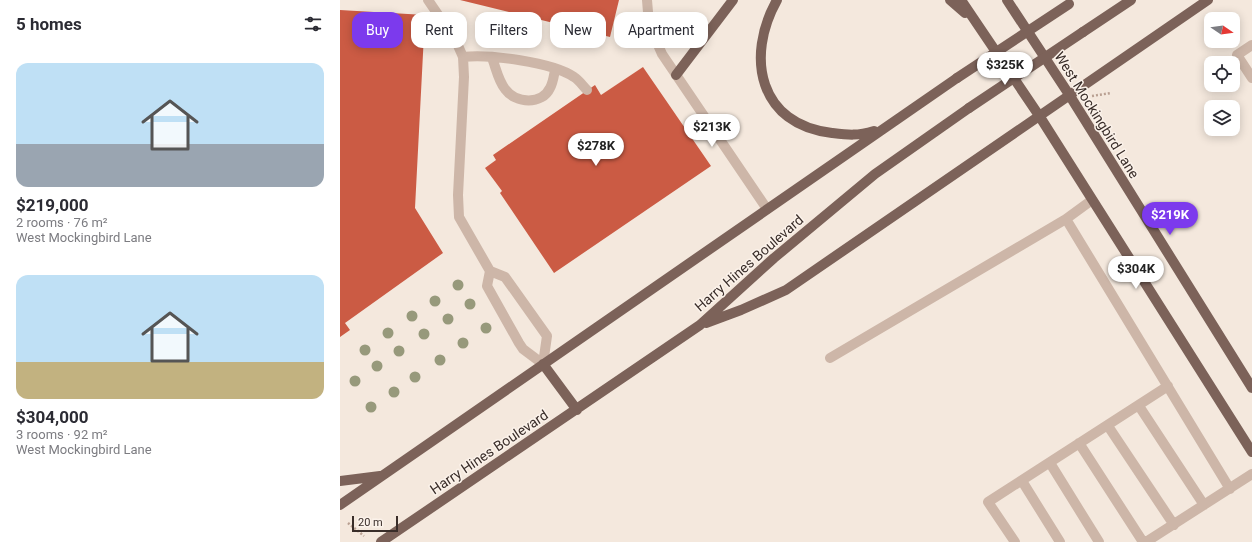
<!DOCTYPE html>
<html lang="en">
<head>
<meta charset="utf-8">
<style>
  body { margin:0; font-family:Roboto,sans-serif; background:#f2f2f3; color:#2b2b33; height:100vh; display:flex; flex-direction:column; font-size:15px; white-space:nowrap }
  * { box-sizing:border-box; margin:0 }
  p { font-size:13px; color:#7c7c81 }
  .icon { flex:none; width:22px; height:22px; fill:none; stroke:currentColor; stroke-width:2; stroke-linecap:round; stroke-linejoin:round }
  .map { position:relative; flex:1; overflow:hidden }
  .panel { display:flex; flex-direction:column; background:#fff; width:340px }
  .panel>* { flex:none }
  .banner { position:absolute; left:12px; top:12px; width:380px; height:36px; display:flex; gap:8px }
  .needle { width:26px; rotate:103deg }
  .fabs { position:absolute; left:864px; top:12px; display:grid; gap:8px }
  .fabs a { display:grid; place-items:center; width:36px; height:36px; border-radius:8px; background:#fff; box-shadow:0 2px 10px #0003; font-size:20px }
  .scale { position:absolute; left:12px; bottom:10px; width:46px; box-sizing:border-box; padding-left:4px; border:2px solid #392d29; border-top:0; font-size:11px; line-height:14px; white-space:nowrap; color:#392d29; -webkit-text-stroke:3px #fbf2ea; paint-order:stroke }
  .price { position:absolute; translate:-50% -34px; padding:0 9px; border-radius:14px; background:#fff; color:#222; font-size:13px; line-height:26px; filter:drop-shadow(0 1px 2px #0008) }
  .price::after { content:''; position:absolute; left:50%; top:24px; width:12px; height:9px; margin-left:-6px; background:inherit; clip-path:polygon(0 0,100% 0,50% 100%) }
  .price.active { background:#7c3aed; color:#fff }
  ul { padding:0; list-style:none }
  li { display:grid; align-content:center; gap:8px; height:212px; padding:0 16px }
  li span { display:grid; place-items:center; height:124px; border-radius:12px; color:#555 }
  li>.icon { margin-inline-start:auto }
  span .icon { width:72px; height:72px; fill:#fffc; stroke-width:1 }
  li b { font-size:17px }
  h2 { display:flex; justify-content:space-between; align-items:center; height:48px; padding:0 16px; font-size:17px }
  .chip { padding:0 14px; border-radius:12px; background:#fff; box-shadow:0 2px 10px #0003; font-size:14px; line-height:36px }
  .chip.active { background:#7c3aed; color:#fff }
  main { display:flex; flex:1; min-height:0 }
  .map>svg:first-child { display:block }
  .building { fill:#cb5b44 }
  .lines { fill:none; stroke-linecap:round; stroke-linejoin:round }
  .path { stroke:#b9a092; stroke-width:2.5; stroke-dasharray:2 2; stroke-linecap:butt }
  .minor { stroke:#cdb6a8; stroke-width:10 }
  .major { stroke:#7c6259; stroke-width:10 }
  .major-bridge { stroke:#7c6259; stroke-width:10 }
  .tree { fill:#97997b }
  .labels { text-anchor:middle; stroke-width:3; stroke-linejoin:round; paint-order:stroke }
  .street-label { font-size:14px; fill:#392d29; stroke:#fbf2ea }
</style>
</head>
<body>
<main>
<section class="panel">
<h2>5 homes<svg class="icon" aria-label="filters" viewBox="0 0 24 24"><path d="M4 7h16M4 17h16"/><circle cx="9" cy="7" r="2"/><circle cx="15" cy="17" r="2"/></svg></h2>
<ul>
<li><span style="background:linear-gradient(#bfe0f5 65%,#9aa5b1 0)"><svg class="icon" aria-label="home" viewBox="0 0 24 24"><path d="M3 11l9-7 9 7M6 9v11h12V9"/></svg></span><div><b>$219,000</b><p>2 rooms · 76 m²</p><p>West Mockingbird Lane</p></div></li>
<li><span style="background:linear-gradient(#bfe0f5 70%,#c2b280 0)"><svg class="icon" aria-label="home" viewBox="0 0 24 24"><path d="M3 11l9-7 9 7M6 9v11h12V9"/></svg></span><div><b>$304,000</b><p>3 rooms · 92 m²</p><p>West Mockingbird Lane</p></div></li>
</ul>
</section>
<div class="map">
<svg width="912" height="542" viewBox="0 0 912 542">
  <rect width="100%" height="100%" fill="#f4e8dd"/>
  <path class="building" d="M 120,0 L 279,0 L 270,37 Z
    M 0,10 L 85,15 L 75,208 L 103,253 L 5,323 L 10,330 L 0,337 Z
    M 303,67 L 371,166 L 214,273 L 160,193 L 162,191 L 145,168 L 156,160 L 153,155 L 255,85 L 261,95 Z"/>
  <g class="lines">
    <path class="path" d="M 752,96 L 771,93
      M 8,523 L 24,536"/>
    <path class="minor" d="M 88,0 L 116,41 L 123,57 L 124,77 L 118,195 L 119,217 L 150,271 L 165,277 L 207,336 L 203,364 L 183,349 L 179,343 L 147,286 L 150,271
      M 307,0 L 309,24 L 322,54 L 427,209
      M 912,45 L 897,55 L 912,78
      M 123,57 C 149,54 212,62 234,77 C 239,80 243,86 247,90
      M 152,58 C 156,68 158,80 165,89 C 176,104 202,105 210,88 C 213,83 214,75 215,70
      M 726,219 L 752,200
      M 490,358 L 726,219 L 890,489
      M 799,406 L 864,505
      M 768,426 L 834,525
      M 739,443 L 803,542
      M 710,463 L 759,542
      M 682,481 L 720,542
      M 675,542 L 648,502 L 828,386
      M 806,542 L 912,474"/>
    <path class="major" d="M 437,0 C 405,57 419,125 492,133 C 509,135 517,136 534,131
      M 610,0 L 625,13
      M 621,0 L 700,117 L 912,452
      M 667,0 L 730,96 L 912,388
      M 743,32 L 791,0
      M 336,75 L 393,0
      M 366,323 L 401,310 L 446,290 L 868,0
      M 203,364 L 237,410
      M 0,481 L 40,476
      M 0,505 L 617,78
      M 41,542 L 360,325 L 434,258 L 535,174 L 629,108"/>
    <path class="major-bridge" d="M 617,78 L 729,4
      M 629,108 L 743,32"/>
  </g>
  <g class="tree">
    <circle cx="118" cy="285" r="5.5"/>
    <circle cx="95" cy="301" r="5.5"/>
    <circle cx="130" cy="304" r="5.5"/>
    <circle cx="72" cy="316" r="5.5"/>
    <circle cx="108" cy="319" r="5.5"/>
    <circle cx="146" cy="328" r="5.5"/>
    <circle cx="48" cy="333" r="5.5"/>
    <circle cx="84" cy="334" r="5.5"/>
    <circle cx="123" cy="343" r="5.5"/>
    <circle cx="25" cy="350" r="5.5"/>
    <circle cx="59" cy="351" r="5.5"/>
    <circle cx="100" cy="360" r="5.5"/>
    <circle cx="37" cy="366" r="5.5"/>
    <circle cx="75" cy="377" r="5.5"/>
    <circle cx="15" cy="381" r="5.5"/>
    <circle cx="54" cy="392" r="5.5"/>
    <circle cx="31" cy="407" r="5.5"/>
  </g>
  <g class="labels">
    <g class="street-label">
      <text transform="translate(757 115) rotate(58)" y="5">West Mockingbird Lane</text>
      <text transform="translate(409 263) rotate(-41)" y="5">Harry Hines Boulevard</text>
      <text transform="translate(149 452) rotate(-34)" y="5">Harry Hines Boulevard</text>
    </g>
  </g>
</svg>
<div class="fabs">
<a><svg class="needle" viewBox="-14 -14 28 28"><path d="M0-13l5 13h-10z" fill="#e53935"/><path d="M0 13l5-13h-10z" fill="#7c7c81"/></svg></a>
<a><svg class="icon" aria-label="locate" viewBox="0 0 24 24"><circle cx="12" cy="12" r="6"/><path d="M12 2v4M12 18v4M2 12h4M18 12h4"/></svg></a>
<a><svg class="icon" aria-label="layers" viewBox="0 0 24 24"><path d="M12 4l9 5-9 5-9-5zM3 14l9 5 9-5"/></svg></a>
</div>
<div class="scale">20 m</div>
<b class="price" style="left:665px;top:86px">$325K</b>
<b class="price" style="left:372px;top:148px">$213K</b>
<b class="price" style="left:256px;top:167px">$278K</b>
<b class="price active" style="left:830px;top:236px">$219K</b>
<b class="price" style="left:796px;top:290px">$304K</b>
<div class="banner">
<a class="chip active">Buy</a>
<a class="chip">Rent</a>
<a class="chip">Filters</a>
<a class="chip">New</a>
<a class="chip">Apartment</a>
</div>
</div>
</main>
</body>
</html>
